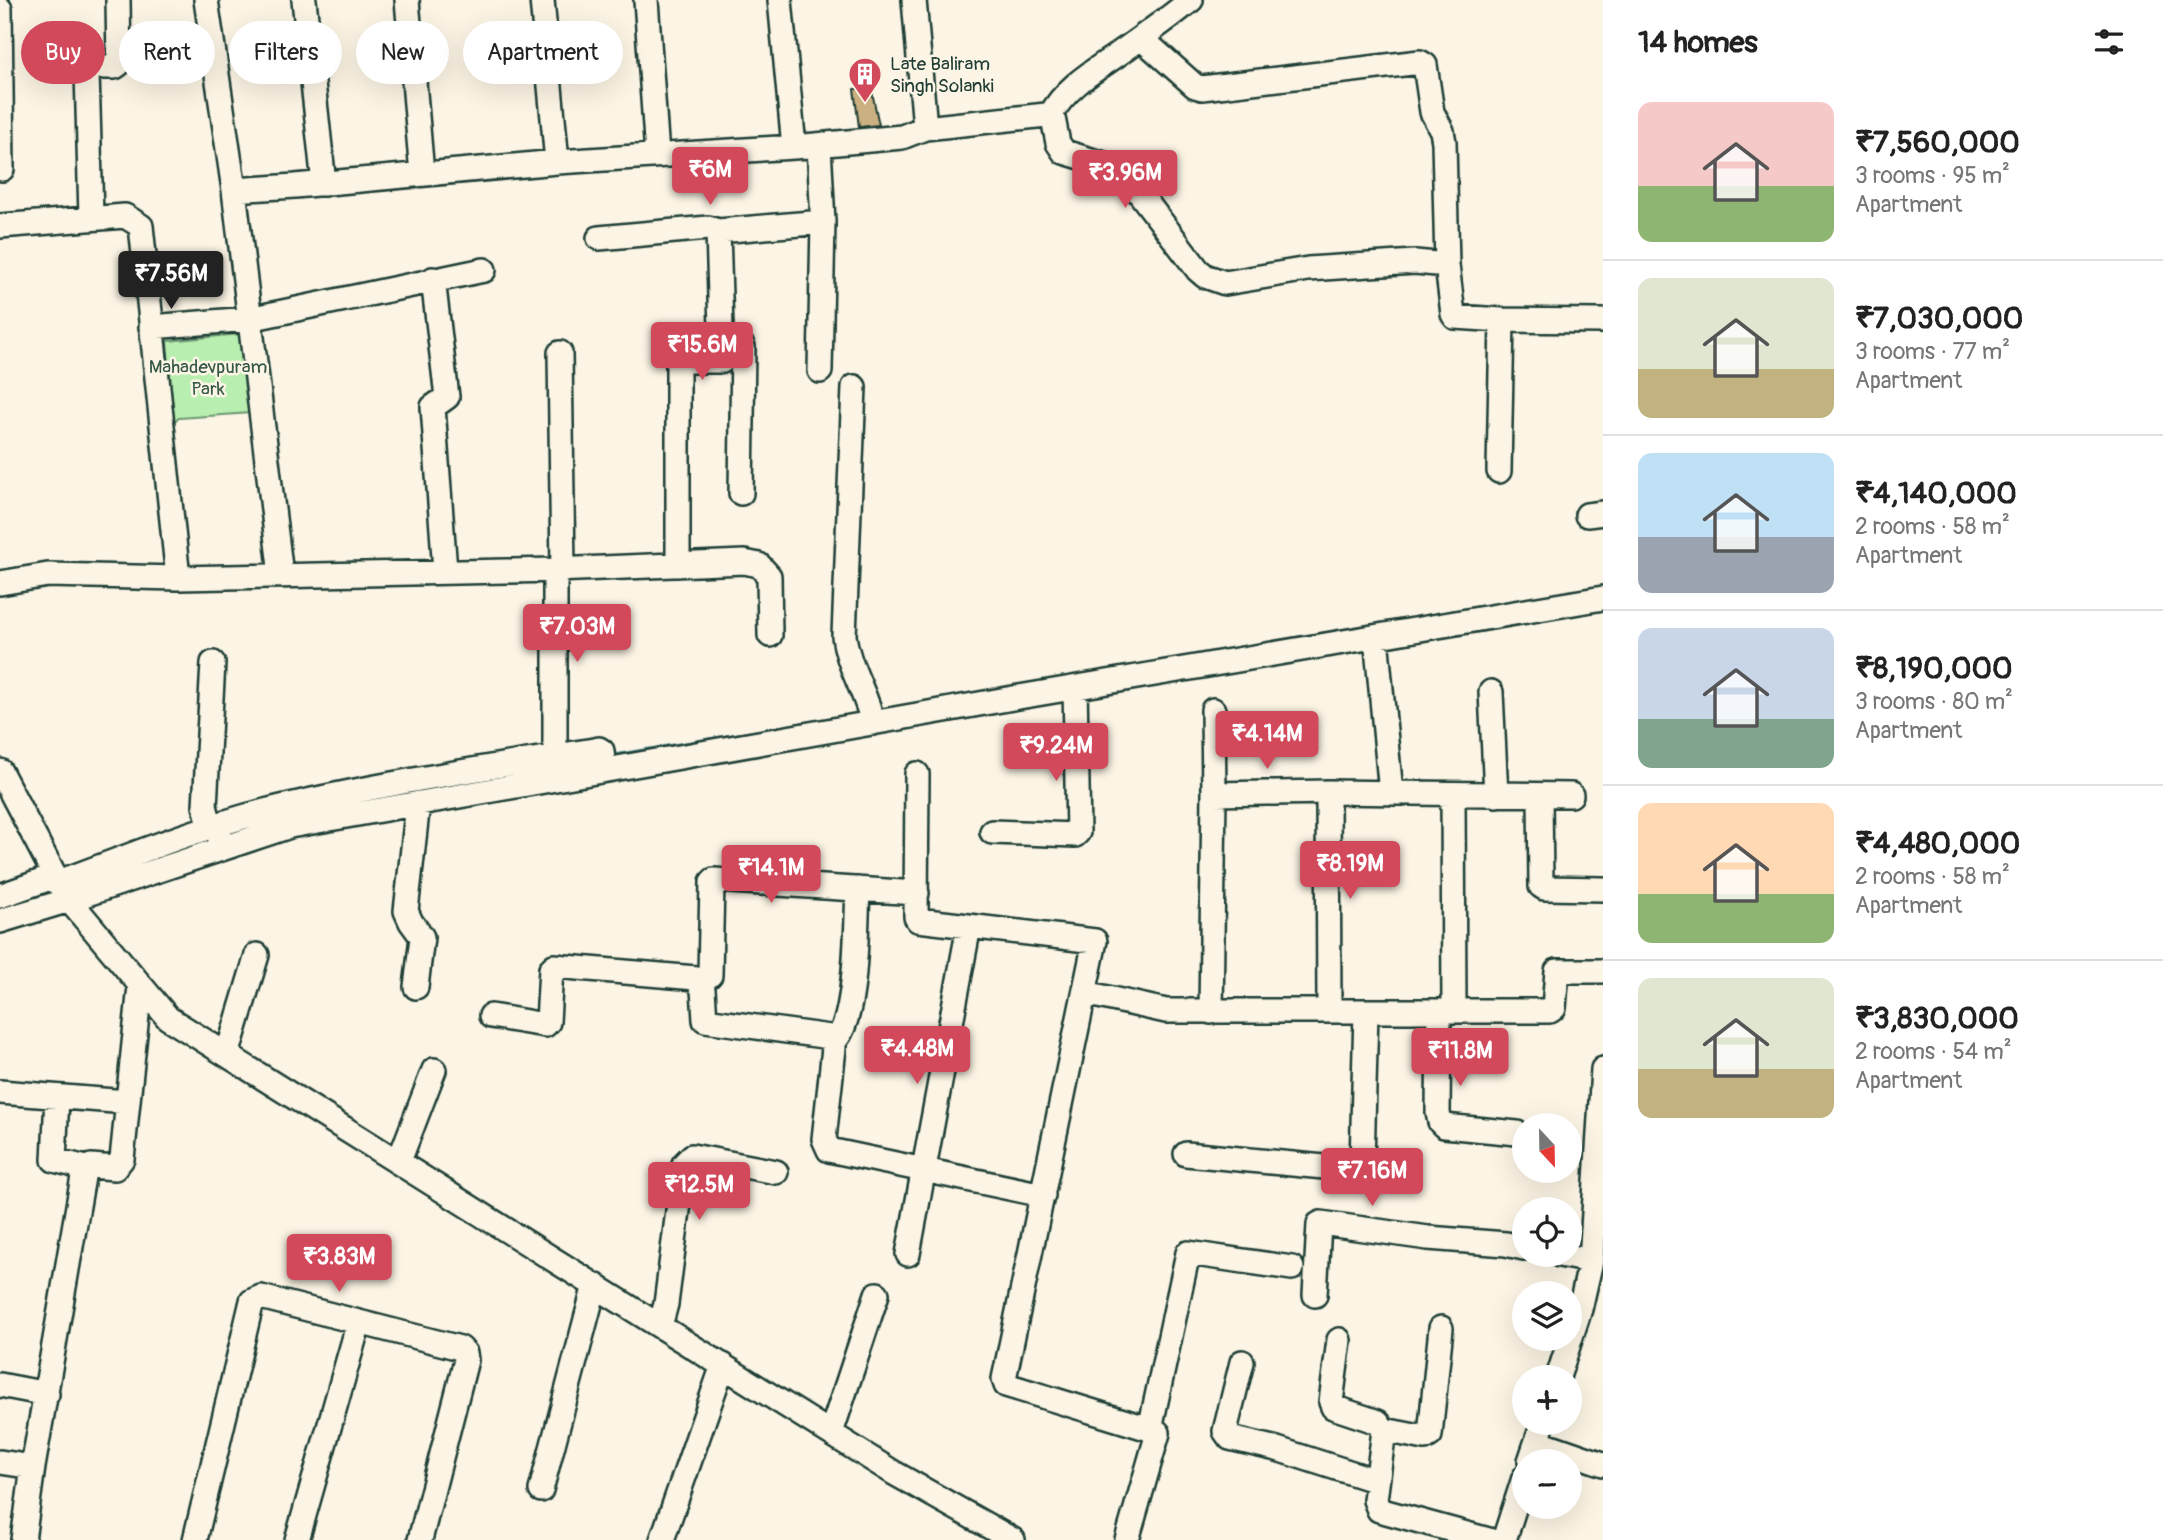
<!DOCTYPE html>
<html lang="en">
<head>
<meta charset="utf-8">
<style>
  body { margin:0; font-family:Pangolin,sans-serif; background:#f2f2f2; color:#222; height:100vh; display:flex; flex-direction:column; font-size:26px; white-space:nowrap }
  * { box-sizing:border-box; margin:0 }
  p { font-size:23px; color:#767676 }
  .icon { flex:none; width:38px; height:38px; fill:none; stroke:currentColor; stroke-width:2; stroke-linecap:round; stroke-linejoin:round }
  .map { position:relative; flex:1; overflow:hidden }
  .details { display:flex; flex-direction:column; background:#fff; width:560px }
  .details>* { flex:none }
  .guide { position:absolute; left:21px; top:21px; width:665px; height:63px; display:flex; gap:14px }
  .needle { width:46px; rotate:158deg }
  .fabs { position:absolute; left:1512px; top:1113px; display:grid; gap:14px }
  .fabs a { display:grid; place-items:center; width:70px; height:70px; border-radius:50%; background:#fff; box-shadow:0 7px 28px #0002; font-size:35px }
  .price { position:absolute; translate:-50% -60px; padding:0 16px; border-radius:7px; background:#d1495b; color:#fff; font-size:23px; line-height:46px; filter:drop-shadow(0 2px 4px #0008) }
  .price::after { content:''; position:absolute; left:50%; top:42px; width:21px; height:16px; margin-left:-10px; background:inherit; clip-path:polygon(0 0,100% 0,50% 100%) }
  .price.active { background:#222; color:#fff }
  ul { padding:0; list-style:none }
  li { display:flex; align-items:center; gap:21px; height:175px; padding:0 35px }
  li+li { border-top:2px solid #e0e0e0 }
  li span { display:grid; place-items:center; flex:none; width:196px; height:140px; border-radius:14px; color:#555 }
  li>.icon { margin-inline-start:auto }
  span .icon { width:84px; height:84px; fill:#fffc; stroke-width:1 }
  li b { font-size:30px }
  h2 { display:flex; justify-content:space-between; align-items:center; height:84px; padding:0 35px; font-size:30px }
  .tag { padding:0 24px; border-radius:32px; background:#fff; box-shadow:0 7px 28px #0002; font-size:24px; line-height:63px }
  .tag.active { background:#d1495b; color:#fff }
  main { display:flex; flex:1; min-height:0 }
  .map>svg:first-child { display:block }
  .green { fill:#b8eeb0; stroke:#6c9672; stroke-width:2 }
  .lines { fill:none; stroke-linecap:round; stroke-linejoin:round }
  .stream { stroke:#58909a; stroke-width:5 }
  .building { fill:#cbb081; stroke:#1f3d34; stroke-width:2 }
  .minor-casing { stroke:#1f3d34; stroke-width:28 }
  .minor { stroke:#fcf5e5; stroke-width:23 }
  .labels { text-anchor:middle; stroke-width:5; stroke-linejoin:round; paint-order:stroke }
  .poi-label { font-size:19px; fill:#1f3d34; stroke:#fcf5e5; text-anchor:start }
  .park-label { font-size:19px; fill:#365847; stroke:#fcf5e5 }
</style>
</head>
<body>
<main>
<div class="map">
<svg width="1603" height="1540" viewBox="0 0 1603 1540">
  <rect width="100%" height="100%" fill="#fcf5e5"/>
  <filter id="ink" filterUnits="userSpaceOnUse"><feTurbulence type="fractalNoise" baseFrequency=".0143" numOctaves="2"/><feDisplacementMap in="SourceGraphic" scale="14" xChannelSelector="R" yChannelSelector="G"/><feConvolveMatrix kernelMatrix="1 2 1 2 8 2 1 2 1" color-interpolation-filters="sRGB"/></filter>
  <g filter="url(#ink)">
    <path class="green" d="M 241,334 L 251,413 L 179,418 L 174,421 L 167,341 Z"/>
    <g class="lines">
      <path class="stream" d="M 608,757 L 809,723
        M 353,803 L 374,799"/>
    </g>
    <path class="building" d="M 871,87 L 879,125 L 859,127 L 854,89 Z"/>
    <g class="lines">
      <defs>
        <path id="minor" d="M 206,0 L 234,190 L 281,575
          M 304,0 L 324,184
          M 407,0 L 422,174
          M 542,0 L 557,162
          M 646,0 L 657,155
          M 914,0 L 925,128
          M 0,9 L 2,169
          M 1141,38 L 1195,86 L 1202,88 L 1420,62 L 1425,65 L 1432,112 L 1442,131 L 1444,142 L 1447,265 L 1453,314 L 1455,317 L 1502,320 L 1603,321
          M 1050,116 C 1065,88 1092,72 1117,55 C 1142,37 1167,20 1191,0
          M 819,146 L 823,222 L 820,371
          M 794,147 L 902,137 L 925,128 L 1046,115 L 1053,118 L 1058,143 L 1064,152 L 1111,166 L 1120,172 L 1131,182 L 1198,270 L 1205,276 L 1225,283 L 1308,269 L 1415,262 L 1447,265
          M 234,190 L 295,186 L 557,162 L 794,147 L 780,0
          M 91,217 L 87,72 L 91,67 L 115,67 L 119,64 L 118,0
          M 0,226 L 125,216 L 141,226 L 178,578
          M 599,238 L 708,228 L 718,231 L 823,222
          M 433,279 L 447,397 L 433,407 L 445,571
          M 151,327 L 249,319 L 484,270
          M 722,347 L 743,347 L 741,493
          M 560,353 L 563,570
          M 854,387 L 844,636 C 848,667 866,692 873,723
          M 1499,471 L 1502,320
          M 1587,515 L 1603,513
          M 678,565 L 678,358 L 684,361 L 722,361 L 718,231
          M 0,583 L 48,575 L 178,578 L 555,570 L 744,562 L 759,565 L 769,576 L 770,635
          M 1376,637 L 1391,793
          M 213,663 L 205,806 L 208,817 L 221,839
          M 1491,692 L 1496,795
          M 1213,710 L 1214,794
          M 555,757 L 555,570
          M 0,771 L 65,895 L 168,1018 L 894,1473 L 1013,1540
          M 917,774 L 916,917 L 918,920 L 1095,941 L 1004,1379 L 1006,1385 L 1156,1431 L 1158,1433 L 1127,1540
          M 1328,792 L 1329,1011
          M 1453,794 L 1454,1011
          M 1540,795 L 1541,886 L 1544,888 L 1603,889
          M 992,832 L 1075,835 L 1078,832 L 1075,688
          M 59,882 C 127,857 195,829 265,811 C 374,784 488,768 599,749 L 602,751 L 604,770
          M 0,896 L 56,876
          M 0,921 L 69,900 L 290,826 L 1013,698 L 1603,598
          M 701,983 L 710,975 L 712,882 L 714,880 L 917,893
          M 416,987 L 422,937 L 411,922 L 406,911 L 418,803
          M 1085,993 L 1166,1011 L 1550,1011 L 1554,1008 L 1557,971 L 1603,971
          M 1439,1011 L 1438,1113 L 1440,1122 L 1444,1126 L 1517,1133
          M 1211,1012 L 1214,794 L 1328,792 L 1571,795
          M 491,1016 L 545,1025 L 548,1022 L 551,969 L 554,966 L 696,978 L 703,989 L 705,1020 L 830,1037 L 834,1048 L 824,1139 L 829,1150 L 1043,1195
          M 833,1042 C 858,1024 856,922 858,889
          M 227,1055 L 257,955
          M 0,1092 L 127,1102
          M 57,1097 L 54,1160 L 86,1168
          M 1186,1154 L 1356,1170 L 1362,1163 L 1366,1011
          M 399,1161 L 434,1070
          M 908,1254 L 969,926
          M 1559,1255 L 1591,1261
          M 1315,1295 L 1319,1224 L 1321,1223 L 1428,1238 L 1506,1244 L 1524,1248
          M 660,1326 L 666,1304 L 684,1164 L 692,1156 L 776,1172
          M 1339,1340 L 1331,1402 L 1333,1407 L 1378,1422 L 1384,1430 L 1375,1500 L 1379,1510 L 1489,1540
          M 1242,1362 L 1225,1431 L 1230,1438 L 1277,1449 L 1377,1481
          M 1558,1377 L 1580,1309 L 1591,1261 L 1603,1069
          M 0,1385 L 47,1394
          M 1150,1429 L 1188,1253 L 1292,1268
          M 1384,1430 L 1425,1438 L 1430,1435 L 1441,1328
          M 831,1433 L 877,1294
          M 1537,1441 L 1603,1464
          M 1530,1461 L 1543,1423
          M 0,1462 L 33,1467
          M 541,1490 L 595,1285
          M 23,1540 L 33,1467 L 84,1171 L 91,1166 L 115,1168 L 122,1159 L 140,986
          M 195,1540 L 252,1301 L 261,1297 L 460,1348 L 465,1353 L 466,1360 L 420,1540
          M 297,1540 L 359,1322
          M 662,1540 L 723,1365
          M 1504,1540 L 1524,1478"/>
      </defs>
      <use href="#minor" class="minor-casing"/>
      <use href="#minor" class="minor"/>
    </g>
  </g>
  <defs>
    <symbol id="building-pin" viewBox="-11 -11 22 30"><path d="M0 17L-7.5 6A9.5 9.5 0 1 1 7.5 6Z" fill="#d1495b" stroke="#fcf5e5"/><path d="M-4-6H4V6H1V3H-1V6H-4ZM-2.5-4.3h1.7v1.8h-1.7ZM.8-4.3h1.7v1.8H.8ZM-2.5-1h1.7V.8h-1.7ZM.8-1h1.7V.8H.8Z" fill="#fff"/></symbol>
  </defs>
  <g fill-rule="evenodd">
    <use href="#building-pin" x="846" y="55" width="38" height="52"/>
  </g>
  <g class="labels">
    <g class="poi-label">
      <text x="890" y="70">Late Baliram<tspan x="890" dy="22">Singh Solanki</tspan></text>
    </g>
    <g class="park-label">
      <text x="208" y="373">Mahadevpuram<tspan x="208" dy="22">Park</tspan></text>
    </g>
  </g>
</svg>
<div class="fabs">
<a><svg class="needle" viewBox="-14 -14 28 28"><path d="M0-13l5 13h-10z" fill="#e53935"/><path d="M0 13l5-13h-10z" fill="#767676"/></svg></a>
<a><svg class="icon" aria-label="locate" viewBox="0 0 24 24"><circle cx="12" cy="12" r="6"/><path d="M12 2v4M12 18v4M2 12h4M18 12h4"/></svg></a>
<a><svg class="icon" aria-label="layers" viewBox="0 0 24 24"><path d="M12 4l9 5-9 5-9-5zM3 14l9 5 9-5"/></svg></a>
<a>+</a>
<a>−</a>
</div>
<b class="price" style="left:710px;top:207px">₹6M</b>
<b class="price" style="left:1125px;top:210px">₹3.96M</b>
<b class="price active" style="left:171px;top:311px">₹7.56M</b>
<b class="price" style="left:702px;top:382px">₹15.6M</b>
<b class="price" style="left:577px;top:664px">₹7.03M</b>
<b class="price" style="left:1267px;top:771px">₹4.14M</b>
<b class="price" style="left:1056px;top:783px">₹9.24M</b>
<b class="price" style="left:1350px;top:901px">₹8.19M</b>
<b class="price" style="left:771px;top:905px">₹14.1M</b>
<b class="price" style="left:917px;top:1086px">₹4.48M</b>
<b class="price" style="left:1460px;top:1088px">₹11.8M</b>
<b class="price" style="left:1372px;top:1208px">₹7.16M</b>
<b class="price" style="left:699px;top:1222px">₹12.5M</b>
<b class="price" style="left:339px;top:1294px">₹3.83M</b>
<div class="guide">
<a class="tag active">Buy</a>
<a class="tag">Rent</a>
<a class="tag">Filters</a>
<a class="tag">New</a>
<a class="tag">Apartment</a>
</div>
</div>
<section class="details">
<h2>14 homes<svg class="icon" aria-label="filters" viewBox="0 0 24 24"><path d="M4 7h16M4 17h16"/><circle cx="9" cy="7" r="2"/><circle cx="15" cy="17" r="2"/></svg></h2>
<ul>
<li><span style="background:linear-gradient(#f6c9c9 60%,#8fb573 0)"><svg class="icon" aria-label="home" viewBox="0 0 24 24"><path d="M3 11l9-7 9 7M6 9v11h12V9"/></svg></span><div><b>₹7,560,000</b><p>3 rooms · 95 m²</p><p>Apartment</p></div></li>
<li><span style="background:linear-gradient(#dfe7d0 65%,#c2b280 0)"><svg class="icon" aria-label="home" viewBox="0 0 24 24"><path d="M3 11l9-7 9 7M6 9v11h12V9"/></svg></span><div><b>₹7,030,000</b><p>3 rooms · 77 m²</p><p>Apartment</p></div></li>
<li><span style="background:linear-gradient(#bfe0f5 60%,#9aa5b1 0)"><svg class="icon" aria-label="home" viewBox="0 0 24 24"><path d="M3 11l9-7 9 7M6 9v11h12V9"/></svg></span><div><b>₹4,140,000</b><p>2 rooms · 58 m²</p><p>Apartment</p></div></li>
<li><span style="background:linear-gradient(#c9d6e8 65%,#7fa58c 0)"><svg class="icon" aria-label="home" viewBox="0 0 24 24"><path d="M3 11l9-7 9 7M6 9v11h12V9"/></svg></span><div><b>₹8,190,000</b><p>3 rooms · 80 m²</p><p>Apartment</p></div></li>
<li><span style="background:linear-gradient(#ffd9b3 65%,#8fb573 0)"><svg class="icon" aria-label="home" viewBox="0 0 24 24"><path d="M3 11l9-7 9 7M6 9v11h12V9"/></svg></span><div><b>₹4,480,000</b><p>2 rooms · 58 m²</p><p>Apartment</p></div></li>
<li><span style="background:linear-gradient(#dfe7d0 65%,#c2b280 0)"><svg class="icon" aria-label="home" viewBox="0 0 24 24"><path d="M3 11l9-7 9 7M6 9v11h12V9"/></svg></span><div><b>₹3,830,000</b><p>2 rooms · 54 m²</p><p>Apartment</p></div></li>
</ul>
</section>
</main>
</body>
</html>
